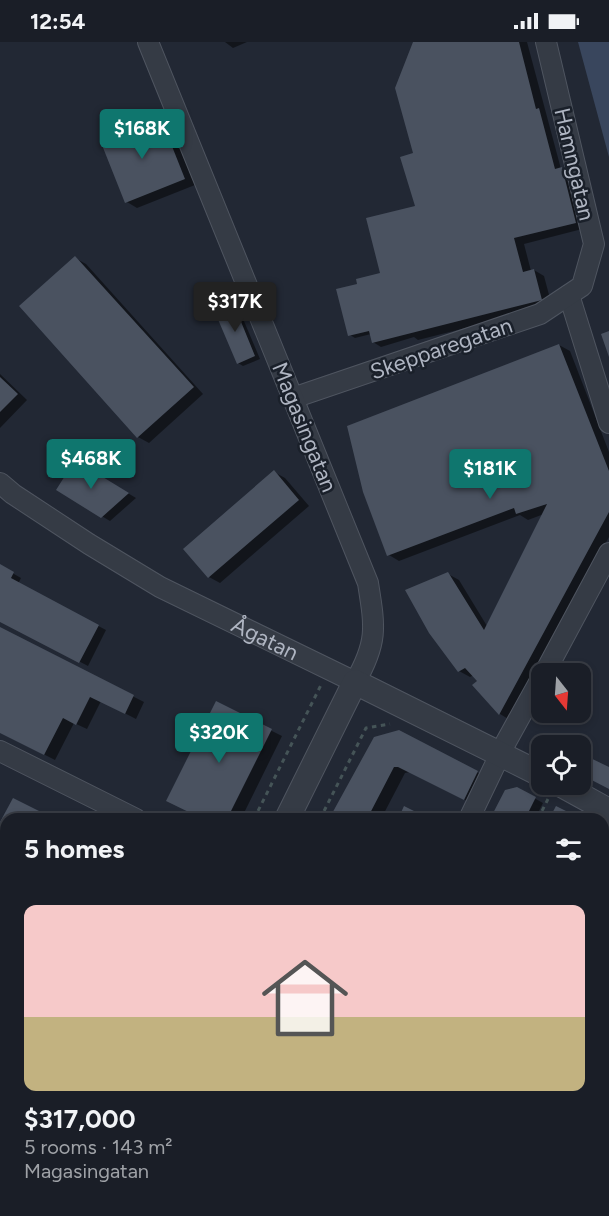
<!DOCTYPE html>
<html lang="en">
<head>
<meta charset="utf-8">
<style>
  body { margin:0; font-family:Figtree,sans-serif; background:#272b33; color:#f1f3f6; height:100vh; display:flex; flex-direction:column; font-size:22px; white-space:nowrap }
  * { box-sizing:border-box; margin:0 }
  p { font-size:20px; color:#9fa2a7 }
  .icon { flex:none; width:33px; height:33px; fill:none; stroke:currentColor; stroke-width:2; stroke-linecap:round; stroke-linejoin:round }
  .map { position:relative; flex:1; overflow:hidden }
  .panel { position:absolute; left:0px; top:771px; width:609px; height:404px; display:flex; flex-direction:column; background:#1a1e27; border-radius:18px 18px 0 0; box-shadow:0 3px 9px #0003,0 0 0 2px #383c44 }
  .panel>* { flex:none }
  .needle { width:39px; rotate:163deg }
  .fabs { position:absolute; left:531px; top:621px; display:grid; gap:12px }
  .fabs a { display:grid; place-items:center; width:60px; height:60px; border-radius:12px; background:#1a1e27; box-shadow:0 3px 9px #0003,0 0 0 2px #383c44; font-size:30px }
  .price { position:absolute; translate:-50% -51px; padding:0 14px; border-radius:6px; background:#0f766e; color:#fff; font-size:20px; line-height:39px; filter:drop-shadow(0 2px 3px #0008) }
  .price::after { content:''; position:absolute; left:50%; top:36px; width:18px; height:14px; margin-left:-9px; background:inherit; clip-path:polygon(0 0,100% 0,50% 100%) }
  .price.current { background:#222; color:#fff }
  ul { padding:0; list-style:none }
  li { display:grid; align-content:center; gap:12px; height:318px; padding:0 24px }
  li+li { border-top:2px solid #383c44 }
  li span { display:grid; place-items:center; height:186px; border-radius:12px; color:#555 }
  li>.icon { margin-inline-start:auto }
  span .icon { width:108px; height:108px; fill:#fffc; stroke-width:1 }
  li b { font-size:26px }
  h2 { display:flex; justify-content:space-between; align-items:center; height:72px; padding:0 24px; font-size:26px }
  .status { display:flex; justify-content:space-between; align-items:center; height:42px; padding:0 30px; background:#1a1e27; direction:ltr }
  .status svg { height:16px; fill:currentColor }
  .map>svg:first-child { display:block }
  .water { fill:#39465d }
  .shadow { fill:#0007 }
  .building { fill:#4a5260 }
  .lines { fill:none; stroke-linecap:round; stroke-linejoin:round }
  .service-casing { stroke:#4f5560; stroke-width:11 }
  .minor-casing { stroke:#4f5560; stroke-width:22 }
  .tertiary-casing { stroke:#4f5560; stroke-width:26 }
  .path { stroke:#455457; stroke-width:3; stroke-dasharray:4.5 4.5; stroke-linecap:butt }
  .service { stroke:#353b45; stroke-width:9 }
  .minor { stroke:#353b45; stroke-width:20 }
  .tertiary { stroke:#353b45; stroke-width:24 }
  .labels { text-anchor:middle; stroke-width:5; stroke-linejoin:round; paint-order:stroke }
  .street-label { font-size:22px; fill:#afb5c2; stroke:#1a202a }
</style>
</head>
<body>
<div class="status"><b>12:54</b><svg viewBox="0 0 49 12"><path d="M0 12V9h3v3zM5 12V6h3v6zM10 12V3h3v9zM15 12V0h3v12zM26 1h20v11H26zM47 4h2v5h-2z"/></svg></div>
<div class="map">
<svg width="609" height="1174" viewBox="0 0 609 1174">
  <rect width="100%" height="100%" fill="#222834"/>
  <path class="water" d="M 578,0 L 609,0 L 609,115 Z"/>
  <path class="shadow" d="M 225,0 L 247,0 L 233,6 Z
    M 415,0 L 527,0 L 561,127 L 572,133 L 586,186 L 524,202 L 531,229 L 534,228 L 544,234 L 552,264 L 418,298 L 414,295 L 381,305 L 373,300 L 371,292 L 355,296 L 350,293 L 357,243 L 382,232 L 417,165 Z
    M 160,76 L 171,82 L 195,143 L 137,166 L 127,160 L 102,99 Z
    M 75,216 L 86,222 L 203,352 L 149,401 L 138,395 Z
    M 233,262 L 238,265 L 260,317 L 243,324 L 238,321 Z
    M 559,303 L 570,309 L 609,410 L 609,495 L 510,678 L 500,672 L 474,643 L 480,639 L 474,633 L 470,635 L 459,629 L 448,532 L 459,538 L 487,584 L 544,472 L 528,478 L 520,473 L 399,519 L 389,513 Z
    M 0,332 L 27,358 L 0,386 Z
    M 76,420 L 136,456 L 110,479 L 58,448 Z
    M 274,430 L 285,436 L 309,464 L 220,541 L 209,535 L 185,507 Z
    M 0,524 L 21,536 L 18,542 L 106,588 L 88,624 L 0,578 Z
    M 0,587 L 144,660 L 136,677 L 101,659 L 87,687 L 74,681 L 55,718 L 0,690 Z
    M 216,661 L 282,694 L 241,777 L 204,777 Z
    M 399,690 L 488,736 L 475,763 L 410,730 L 405,731 L 381,777 L 331,777 Z
    M 516,746 L 543,761 L 535,777 L 491,777 Z
    M 0,965 L 6,968 L 7,1168 L 4,1174 L 0,1174 Z
    M 603,1142 L 609,1145 L 609,1171 L 607,1174 L 560,1174 L 563,1168 L 603,1168 Z
    M 289,1168 L 342,1168 L 339,1174 L 286,1174 Z
    M 478,1168 L 531,1168 L 529,1174 L 475,1174 Z"/>
  <path class="building" d="M 413,0 L 519,0 L 536,67 L 539,66 L 555,127 L 562,125 L 576,181 L 514,196 L 523,230 L 534,227 L 542,258 L 372,301 L 369,289 L 348,294 L 336,247 L 357,242 L 356,237 L 380,231 L 366,176 L 415,164 L 400,115 L 413,111 L 395,46 Z
    M 160,74 L 185,137 L 125,161 L 100,98 Z
    M 75,214 L 194,345 L 137,396 L 19,264 Z
    M 233,260 L 255,314 L 237,322 L 214,268 Z
    M 609,289 L 609,315 L 601,292 Z
    M 559,302 L 609,429 L 609,470 L 499,673 L 472,643 L 477,639 L 465,626 L 458,630 L 429,591 L 405,548 L 448,530 L 484,588 L 547,462 L 516,472 L 514,466 L 387,514 L 363,450 L 347,384 Z
    M 0,335 L 18,352 L 0,370 Z
    M 75,418 L 129,451 L 101,476 L 56,448 Z
    M 274,428 L 299,458 L 208,536 L 183,507 Z
    M 0,522 L 14,530 L 11,536 L 99,583 L 79,621 L 0,580 Z
    M 0,585 L 134,653 L 125,672 L 90,655 L 76,683 L 63,676 L 44,713 L 0,691 Z
    M 216,659 L 272,687 L 227,777 L 203,777 L 166,759 Z
    M 399,688 L 478,729 L 464,758 L 398,725 L 394,725 L 367,777 L 329,777 L 374,695 Z
    M 580,711 L 609,725 L 609,747 L 580,732 Z
    M 517,745 L 536,755 L 525,777 L 490,777 L 505,748 Z
    M 13,756 L 55,777 L 6,777 L 6,887 L 0,884 L 0,780 Z
    M 404,764 L 430,777 L 398,777 Z
    M 556,764 L 582,777 L 549,777 Z
    M 603,787 L 609,791 L 609,832 L 603,829 Z
    M 609,926 L 609,994 L 605,1002 L 603,1001 L 603,938 Z
    M 0,964 L 6,967 L 6,1157 L 0,1154 Z
    M 603,1110 L 609,1113 L 609,1136 L 603,1133 Z
    M 603,1140 L 609,1143 L 609,1151 L 603,1162 Z
    M 134,1168 L 196,1168 L 206,1174 L 131,1174 Z
    M 287,1168 L 329,1168 L 326,1174 L 285,1174 Z
    M 386,1168 L 410,1168 L 421,1174 L 383,1174 Z
    M 476,1168 L 518,1168 L 515,1174 L 473,1174 Z
    M 561,1168 L 600,1168 L 597,1174 L 558,1174 Z"/>
  <g class="lines">
    <defs>
      <path id="service" d="M 0,926 L 6,929"/>
      <g id="minor">
        <path d="M 569,253 L 609,381"/>
        <path d="M 293,356 L 540,272 L 582,244 L 594,202 L 546,0"/>
        <path id="s1" d="M 0,441 L 13,452 L 89,502 L 160,545 L 355,640 C 378,600 375,585 368,541 L 148,0"/>
        <path d="M 544,632 L 609,511"/>
        <path d="M 0,709 L 136,777"/>
        <path d="M 469,777 L 506,700 L 542,635"/>
        <path d="M 603,1041 L 609,1029"/>
        <path d="M 240,1168 L 251,1174"/>
        <path d="M 536,1174 L 539,1168"/>
      </g>
      <path id="tertiary" d="M 560,742 L 609,769
        M 287,777 L 355,640 L 542,733
        M 76,1174 L 82,1168"/>
    </defs>
    <use href="#service" class="service-casing"/>
    <use href="#minor" class="minor-casing"/>
    <use href="#tertiary" class="tertiary-casing"/>
    <path class="path" d="M 254,777 L 321,643
      M 320,777 L 366,686 L 390,682
      M 538,777 L 548,757
      M 603,840 L 609,843
      M 42,1174 L 45,1168
      M 121,1174 L 123,1168"/>
    <use href="#service" class="service"/>
    <use href="#minor" class="minor"/>
    <use href="#tertiary" class="tertiary"/>
  </g>
  <g class="labels">
    <g class="street-label">
      <text transform="translate(575 122) rotate(77)" y="8">Hamngatan</text>
      <text transform="translate(441 306) rotate(-19)" y="8">Skepparegatan</text>
      <text transform="translate(305 385) rotate(68)" y="8">Magasingatan</text>
      <text dy="8" stroke="none"><textPath href="#s1" startOffset="308">Ågatan</textPath></text>
    </g>
  </g>
</svg>
<div class="fabs">
<a><svg class="needle" viewBox="-14 -14 28 28"><path d="M0-13l5 13h-10z" fill="#e53935"/><path d="M0 13l5-13h-10z" fill="#9fa2a7"/></svg></a>
<a><svg class="icon" aria-label="locate" viewBox="0 0 24 24"><circle cx="12" cy="12" r="6"/><path d="M12 2v4M12 18v4M2 12h4M18 12h4"/></svg></a>
</div>
<b class="price" style="left:142px;top:118px">$168K</b>
<b class="price current" style="left:235px;top:291px">$317K</b>
<b class="price" style="left:91px;top:448px">$468K</b>
<b class="price" style="left:490px;top:458px">$181K</b>
<b class="price" style="left:219px;top:722px">$320K</b>
<section class="panel">
<h2>5 homes<svg class="icon" aria-label="filters" viewBox="0 0 24 24"><path d="M4 7h16M4 17h16"/><circle cx="9" cy="7" r="2"/><circle cx="15" cy="17" r="2"/></svg></h2>
<ul>
<li><span style="background:linear-gradient(#f6c9c9 60%,#c2b280 0)"><svg class="icon" aria-label="home" viewBox="0 0 24 24"><path d="M3 11l9-7 9 7M6 9v11h12V9"/></svg></span><div><b>$317,000</b><p>5 rooms · 143 m²</p><p>Magasingatan</p></div></li>
</ul>
</section>
</div>
</body>
</html>
